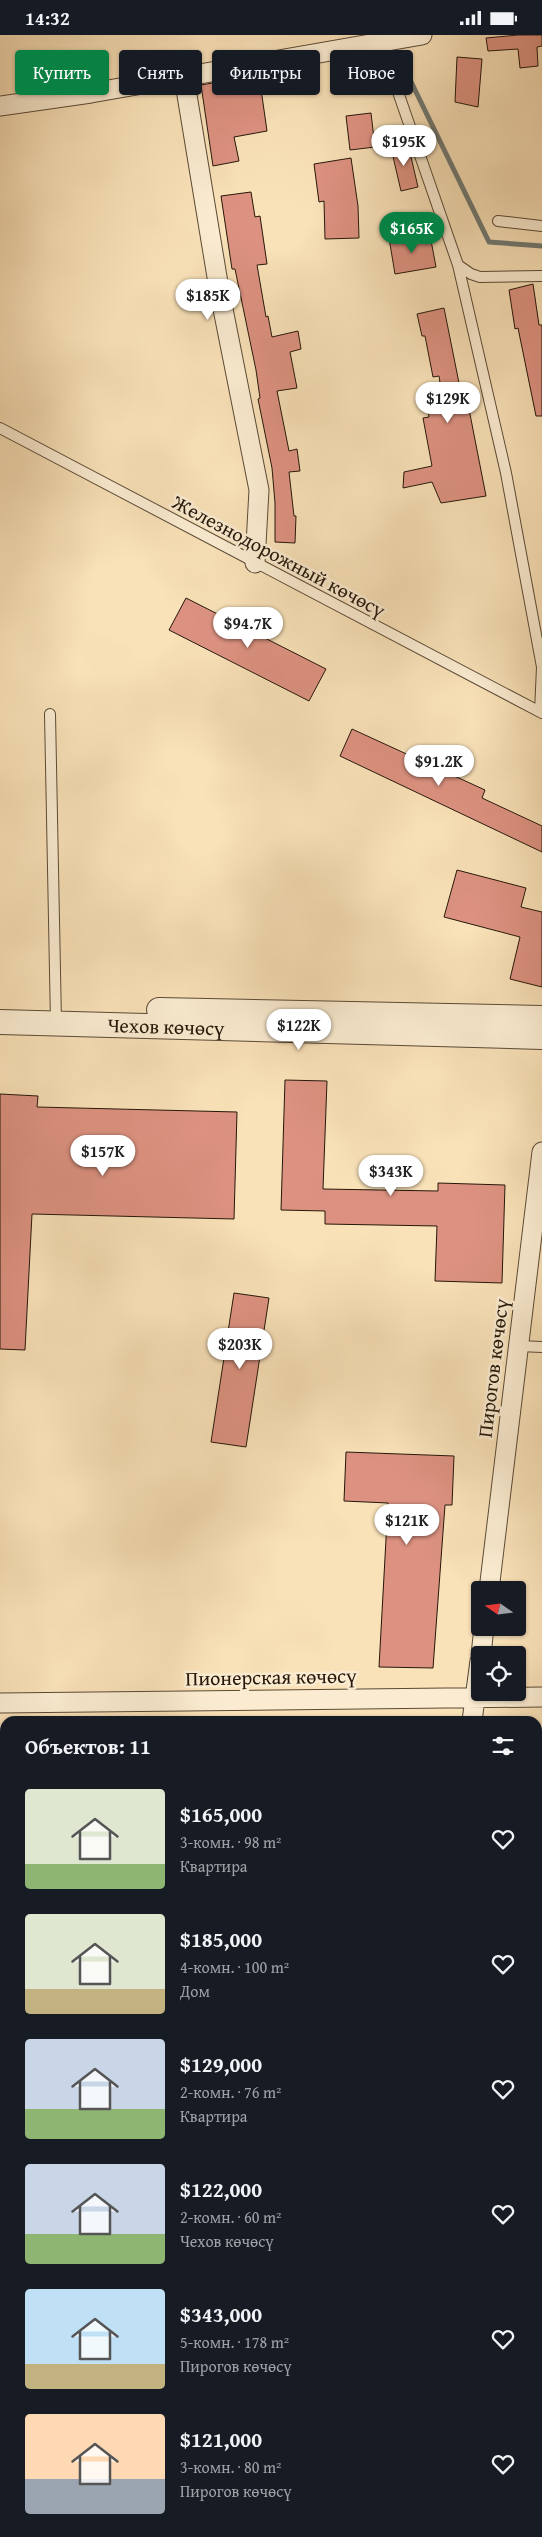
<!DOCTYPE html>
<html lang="ru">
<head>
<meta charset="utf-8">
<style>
  body { margin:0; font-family:"Gentium Book Plus",serif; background:#242831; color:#f1f3f6; height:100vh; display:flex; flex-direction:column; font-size:19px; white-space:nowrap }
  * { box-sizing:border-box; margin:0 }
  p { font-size:16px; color:#9ea1a6 }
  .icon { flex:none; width:28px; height:28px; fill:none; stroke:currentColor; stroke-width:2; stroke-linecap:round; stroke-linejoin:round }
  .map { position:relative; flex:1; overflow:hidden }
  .side { position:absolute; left:0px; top:1681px; width:542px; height:821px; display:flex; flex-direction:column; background:#171b24; border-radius:15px 15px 0 0; box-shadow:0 1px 4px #0004 }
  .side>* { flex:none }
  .top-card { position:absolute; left:15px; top:15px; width:512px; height:45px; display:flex; gap:10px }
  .needle { width:32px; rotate:284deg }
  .fabs { position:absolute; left:471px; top:1546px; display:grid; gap:10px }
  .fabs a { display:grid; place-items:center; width:55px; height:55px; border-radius:5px; background:#171b24; box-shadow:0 1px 4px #0004; font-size:25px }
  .price { position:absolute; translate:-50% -42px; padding:0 11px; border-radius:18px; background:#fff; color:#222; font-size:16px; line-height:32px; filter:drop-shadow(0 1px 2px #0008) }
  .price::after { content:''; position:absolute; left:50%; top:30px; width:15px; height:11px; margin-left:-8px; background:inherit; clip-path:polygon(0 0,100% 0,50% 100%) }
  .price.active { background:#0b8043; color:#fff }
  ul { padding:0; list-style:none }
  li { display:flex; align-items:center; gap:15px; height:125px; padding:0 25px }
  li span { display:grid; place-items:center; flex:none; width:140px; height:100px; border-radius:5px; color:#555 }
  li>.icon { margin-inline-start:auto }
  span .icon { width:60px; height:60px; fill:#fffc; stroke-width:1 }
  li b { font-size:21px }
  h2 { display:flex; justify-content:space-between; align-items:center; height:60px; padding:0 25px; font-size:21px }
  .pill { padding:0 18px; border-radius:5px; background:#171b24; box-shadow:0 1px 4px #0004; font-size:18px; line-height:45px }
  .pill.active { background:#0b8043; color:#fff }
  .status { display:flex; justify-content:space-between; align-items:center; height:35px; padding:0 25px; background:#171b24; direction:ltr }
  .status svg { height:14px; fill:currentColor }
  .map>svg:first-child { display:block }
  .green { fill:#c3c18b; stroke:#746c4a }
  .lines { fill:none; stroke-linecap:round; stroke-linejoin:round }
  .stream { stroke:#707973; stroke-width:5 }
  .building { fill:#dd9281; stroke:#25170a }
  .service-casing { stroke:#5a4a36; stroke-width:12 }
  .minor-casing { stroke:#5a4a36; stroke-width:21 }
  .tertiary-casing { stroke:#5a4a36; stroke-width:26 }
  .secondary-casing { stroke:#25170a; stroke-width:30 }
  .service { stroke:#fbecd1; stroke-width:10 }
  .minor { stroke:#fbecd1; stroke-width:19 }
  .tertiary { stroke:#fbecd1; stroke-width:24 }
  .secondary { stroke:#fbecd1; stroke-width:28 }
  .labels { text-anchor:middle; stroke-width:5; stroke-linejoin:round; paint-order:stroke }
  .street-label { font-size:20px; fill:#25170a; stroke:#fbecd1 }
</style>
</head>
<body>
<div class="status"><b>14:32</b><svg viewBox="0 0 49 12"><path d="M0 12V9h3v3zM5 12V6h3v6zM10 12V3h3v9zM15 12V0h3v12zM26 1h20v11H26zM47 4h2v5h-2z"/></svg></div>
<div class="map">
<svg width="542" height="2502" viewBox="0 0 542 2502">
  <rect width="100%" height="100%" fill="#f9e1b8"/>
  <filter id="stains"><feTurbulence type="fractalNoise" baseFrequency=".004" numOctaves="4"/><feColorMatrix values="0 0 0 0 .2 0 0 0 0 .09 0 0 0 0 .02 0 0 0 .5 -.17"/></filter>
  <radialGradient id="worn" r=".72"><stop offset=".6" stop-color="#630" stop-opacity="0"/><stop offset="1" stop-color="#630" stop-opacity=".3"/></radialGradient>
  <path class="green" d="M 377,2498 L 446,2498 L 445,2502 L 376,2502 Z
    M 455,2498 L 471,2498 L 488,2502 L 454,2502 Z"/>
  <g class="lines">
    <path class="stream" d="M 398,20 L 489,207 L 542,211"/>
  </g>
  <path class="building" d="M 518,0 L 542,0 L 542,11 L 537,12 L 538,31 L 520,33 L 518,14 L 488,16 L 486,3 Z
    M 457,22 L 482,24 L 478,72 L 455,67 Z
    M 259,40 L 267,96 L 234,102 L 239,126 L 213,131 L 201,50 Z
    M 371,78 L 375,112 L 350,115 L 346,81 Z
    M 408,109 L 418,152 L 401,156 L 391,113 Z
    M 351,123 L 358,171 L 359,203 L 325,204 L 324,166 L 319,167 L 314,129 Z
    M 251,157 L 255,182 L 260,181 L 267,229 L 257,230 L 266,282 L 268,281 L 272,302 L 298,296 L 301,314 L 290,317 L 297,353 L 277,356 L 289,416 L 297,414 L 300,436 L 289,437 L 294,481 L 296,481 L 295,508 L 275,507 L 275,468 L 272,433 L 258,364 L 260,363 L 256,335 L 235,234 L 232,234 L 221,161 Z
    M 408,200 L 409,204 L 430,200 L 436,232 L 395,239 L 389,203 Z
    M 533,249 L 539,290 L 542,290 L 542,381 L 536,381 L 518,293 L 515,294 L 509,255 Z
    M 444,273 L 459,348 L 461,348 L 465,370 L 468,369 L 486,461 L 441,468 L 432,447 L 403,453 L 404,437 L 432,431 L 423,383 L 429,382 L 428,376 L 444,374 L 439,341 L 433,342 L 425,301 L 422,301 L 417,279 Z
    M 186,563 L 326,634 L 309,666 L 169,595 Z
    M 352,694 L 485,755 L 482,763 L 542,791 L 542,817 L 340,721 Z
    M 457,835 L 526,853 L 521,872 L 542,877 L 542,952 L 510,944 L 520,902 L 444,882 Z
    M 285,1045 L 327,1046 L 323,1154 L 438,1156 L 438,1148 L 505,1150 L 502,1248 L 435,1246 L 437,1191 L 325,1189 L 325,1176 L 281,1175 Z
    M 0,1059 L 38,1061 L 37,1072 L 237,1077 L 234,1184 L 32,1179 L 25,1315 L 0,1314 Z
    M 234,1258 L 269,1263 L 246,1412 L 211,1407 Z
    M 346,1417 L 454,1421 L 452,1470 L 445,1470 L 433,1633 L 379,1632 L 388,1468 L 344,1466 Z"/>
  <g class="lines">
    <defs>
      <path id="service" d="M 381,8 L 458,230 L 506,438 L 542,632 L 540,677
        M 498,186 L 542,191
        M 458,230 L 471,239 L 480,242 L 542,241
        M 0,393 L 542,678
        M 50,679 L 56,988
        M 519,1311 L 542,1312
        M 538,2301 L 542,2248
        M 538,2484 L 542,2485
        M 354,2502 L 355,2498"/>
      <path id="minor" d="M 184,42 L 219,254 L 259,455 L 255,528
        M 0,71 L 91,58 L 422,0
        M 489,1555 L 542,1117
        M 481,1620 L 484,1592
        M 0,1668 L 542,1662
        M 472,1686 L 480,1626
        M 0,1809 L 5,1810
        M 0,2108 L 5,2109
        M 0,2258 L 5,2259
        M 538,2349 L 542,2350
        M 0,2383 L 5,2384"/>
      <g id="tertiary">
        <path d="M 159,975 L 542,983"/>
        <path id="s1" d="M 0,987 L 542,1002"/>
      </g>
      <path id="secondary" d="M 0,1953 L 5,1953
        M 538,2009 L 542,2009"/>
    </defs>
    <use href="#service" class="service-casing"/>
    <use href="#minor" class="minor-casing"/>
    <use href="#tertiary" class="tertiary-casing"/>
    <use href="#secondary" class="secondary-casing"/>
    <use href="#service" class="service"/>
    <use href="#minor" class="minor"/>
    <use href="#tertiary" class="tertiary"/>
    <use href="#secondary" class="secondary"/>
  </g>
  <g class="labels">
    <g class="street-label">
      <text transform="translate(279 521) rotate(28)" y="7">Железнодорожный көчөсү</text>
      <text dy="7" stroke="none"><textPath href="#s1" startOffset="166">Чехов көчөсү</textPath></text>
      <text transform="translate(493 1333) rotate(-83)" y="7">Пирогов көчөсү</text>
      <text transform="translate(271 1642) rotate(-1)" y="7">Пионерская көчөсү</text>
    </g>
  </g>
  <rect width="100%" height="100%" filter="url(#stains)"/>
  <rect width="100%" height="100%" fill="url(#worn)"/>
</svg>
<div class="fabs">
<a><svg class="needle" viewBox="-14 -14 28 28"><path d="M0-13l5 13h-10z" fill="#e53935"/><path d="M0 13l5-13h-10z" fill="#9ea1a6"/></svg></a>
<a><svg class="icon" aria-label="locate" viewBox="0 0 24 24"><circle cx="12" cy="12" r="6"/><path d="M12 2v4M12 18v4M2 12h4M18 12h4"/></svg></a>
</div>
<b class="price" style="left:404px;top:132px">$195K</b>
<b class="price active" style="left:412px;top:219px">$165K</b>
<b class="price" style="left:208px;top:286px">$185K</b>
<b class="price" style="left:448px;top:389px">$129K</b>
<b class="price" style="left:248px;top:614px">$94.7K</b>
<b class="price" style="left:439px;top:752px">$91.2K</b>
<b class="price" style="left:299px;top:1016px">$122K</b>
<b class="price" style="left:103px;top:1142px">$157K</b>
<b class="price" style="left:391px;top:1162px">$343K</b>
<b class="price" style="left:240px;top:1335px">$203K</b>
<b class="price" style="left:407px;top:1511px">$121K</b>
<div class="top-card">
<a class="pill active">Купить</a>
<a class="pill">Снять</a>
<a class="pill">Фильтры</a>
<a class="pill">Новое</a>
</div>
<section class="side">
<h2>Объектов: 11<svg class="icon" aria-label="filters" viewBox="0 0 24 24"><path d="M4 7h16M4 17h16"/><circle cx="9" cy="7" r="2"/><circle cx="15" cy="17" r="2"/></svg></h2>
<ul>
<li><span style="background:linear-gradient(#dfe7d0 75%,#8fb573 0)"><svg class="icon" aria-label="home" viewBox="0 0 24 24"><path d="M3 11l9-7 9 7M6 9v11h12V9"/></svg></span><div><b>$165,000</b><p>3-комн. · 98 m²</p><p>Квартира</p></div><svg class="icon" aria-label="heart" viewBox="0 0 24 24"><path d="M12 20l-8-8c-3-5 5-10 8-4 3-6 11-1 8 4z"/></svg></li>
<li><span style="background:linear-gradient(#dfe7d0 75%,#c2b280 0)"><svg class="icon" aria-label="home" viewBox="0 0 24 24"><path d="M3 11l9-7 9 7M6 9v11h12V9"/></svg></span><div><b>$185,000</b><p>4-комн. · 100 m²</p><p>Дом</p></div><svg class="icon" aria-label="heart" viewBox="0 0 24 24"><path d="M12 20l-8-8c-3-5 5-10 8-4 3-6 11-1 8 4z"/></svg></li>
<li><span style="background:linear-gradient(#c9d6e8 70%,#8fb573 0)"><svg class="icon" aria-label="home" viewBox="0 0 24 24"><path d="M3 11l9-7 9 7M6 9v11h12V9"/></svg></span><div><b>$129,000</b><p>2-комн. · 76 m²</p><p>Квартира</p></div><svg class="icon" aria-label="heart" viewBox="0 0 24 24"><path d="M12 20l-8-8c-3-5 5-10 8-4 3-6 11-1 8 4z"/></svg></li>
<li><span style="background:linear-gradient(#c9d6e8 70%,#8fb573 0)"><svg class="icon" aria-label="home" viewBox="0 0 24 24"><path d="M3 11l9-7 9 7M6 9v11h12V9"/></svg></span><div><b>$122,000</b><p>2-комн. · 60 m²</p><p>Чехов көчөсү</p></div><svg class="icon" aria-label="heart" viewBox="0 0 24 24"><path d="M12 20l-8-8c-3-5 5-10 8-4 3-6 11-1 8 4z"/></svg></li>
<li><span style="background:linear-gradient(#bfe0f5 75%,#c2b280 0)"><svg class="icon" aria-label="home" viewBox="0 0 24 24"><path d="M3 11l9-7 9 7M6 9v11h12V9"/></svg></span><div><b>$343,000</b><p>5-комн. · 178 m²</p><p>Пирогов көчөсү</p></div><svg class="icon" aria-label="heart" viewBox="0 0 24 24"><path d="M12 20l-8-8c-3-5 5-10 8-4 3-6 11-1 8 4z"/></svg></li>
<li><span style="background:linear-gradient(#ffd9b3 65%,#9aa5b1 0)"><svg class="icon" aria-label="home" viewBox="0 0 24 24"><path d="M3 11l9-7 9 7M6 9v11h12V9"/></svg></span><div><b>$121,000</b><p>3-комн. · 80 m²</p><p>Пирогов көчөсү</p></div><svg class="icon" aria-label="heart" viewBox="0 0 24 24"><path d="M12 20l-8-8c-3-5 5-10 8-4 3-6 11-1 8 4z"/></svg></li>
</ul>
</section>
</div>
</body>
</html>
